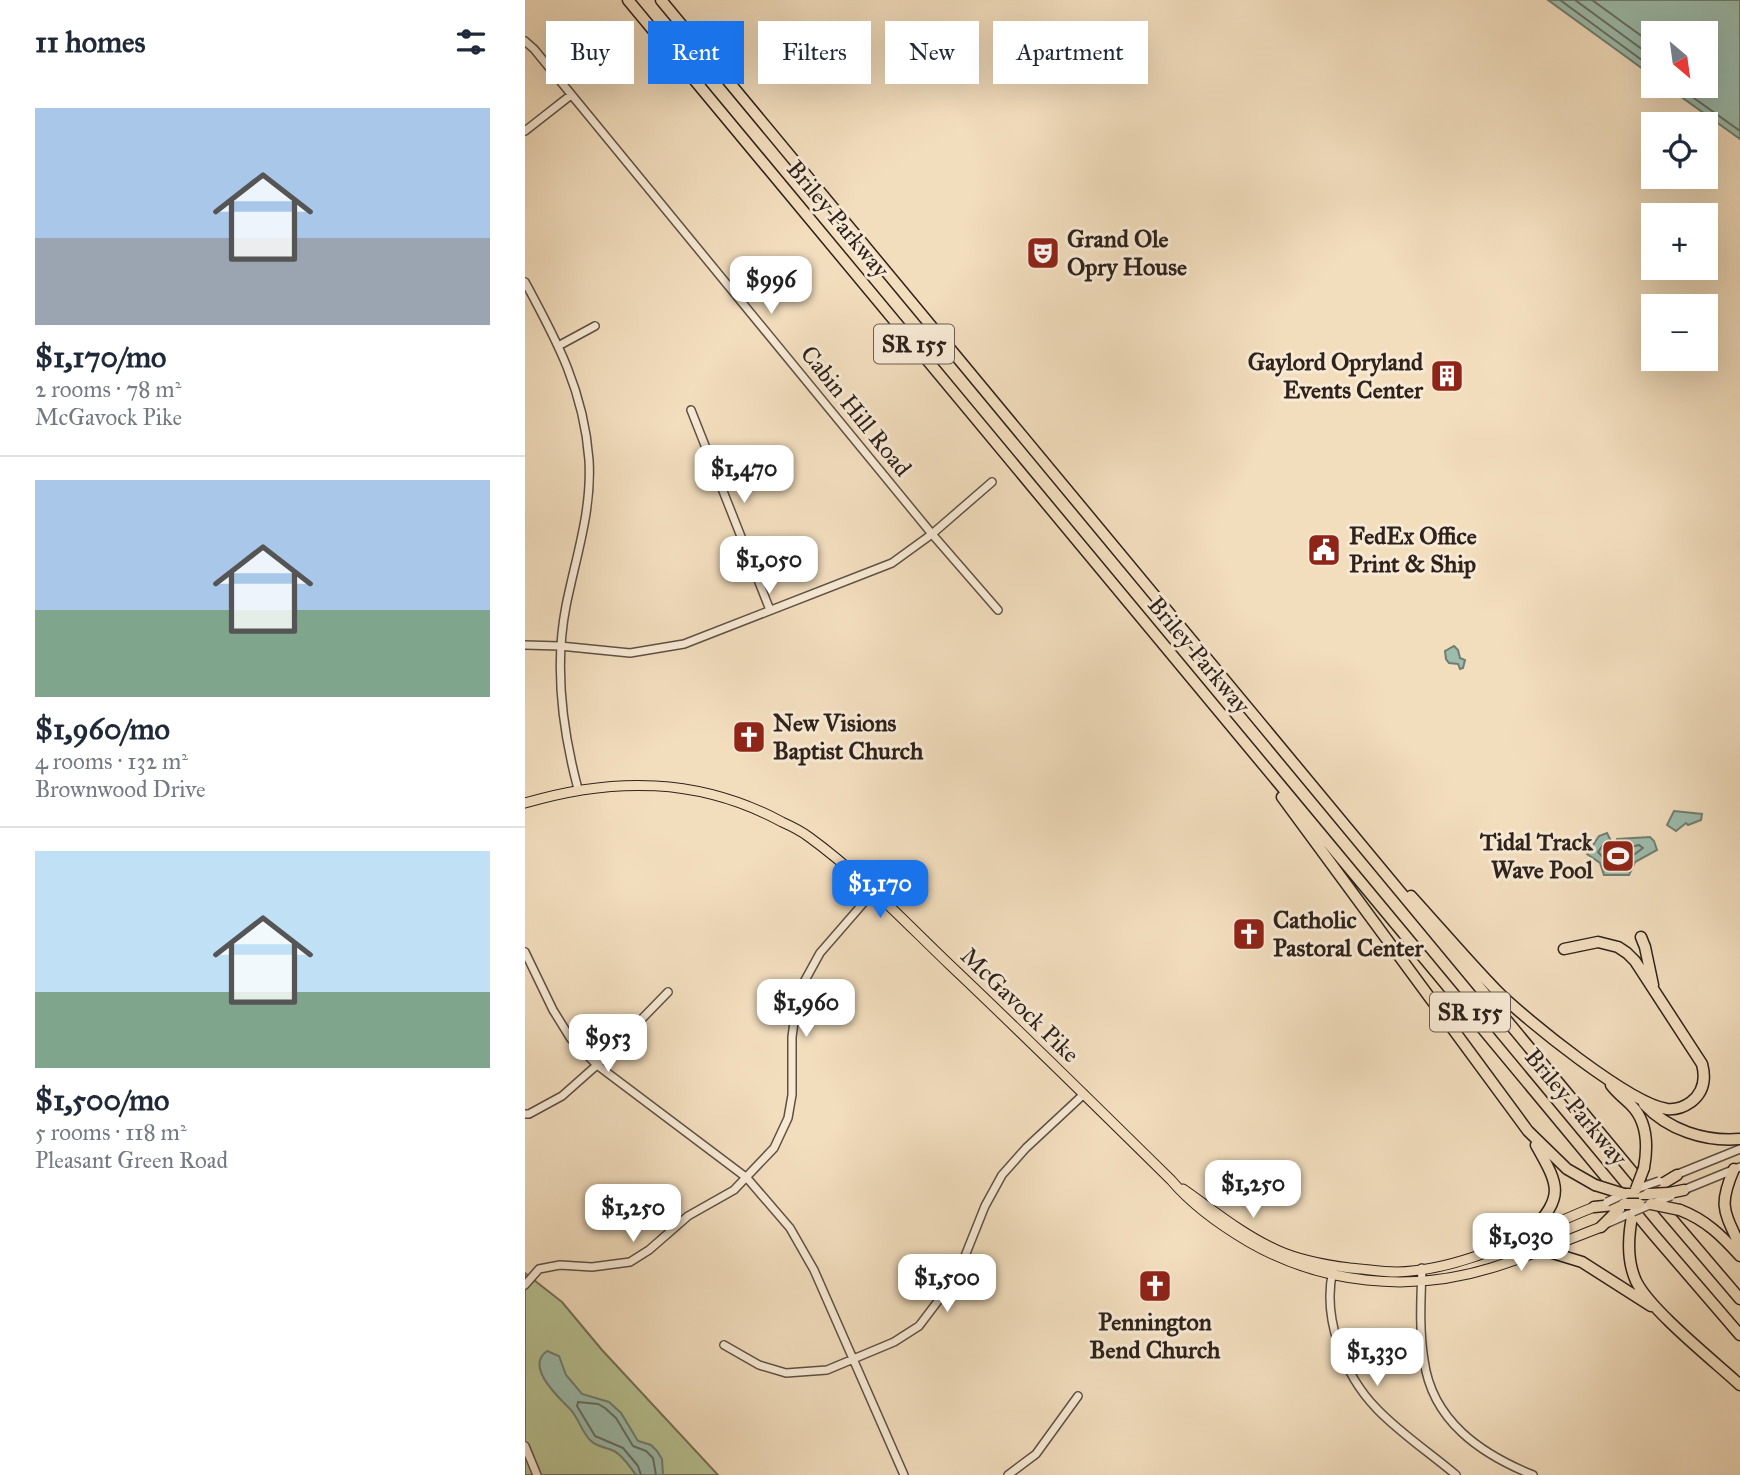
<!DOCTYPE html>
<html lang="en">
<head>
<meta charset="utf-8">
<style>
  body { margin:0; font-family:"IM FELL Great Primer",serif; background:#f2f2f3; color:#1f2937; height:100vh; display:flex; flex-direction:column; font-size:26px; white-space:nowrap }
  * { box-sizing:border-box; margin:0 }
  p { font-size:23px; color:#747a83 }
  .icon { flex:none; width:38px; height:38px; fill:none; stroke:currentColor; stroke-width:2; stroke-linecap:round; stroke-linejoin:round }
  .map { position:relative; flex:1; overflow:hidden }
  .sheet { display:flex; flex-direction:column; background:#fff; width:525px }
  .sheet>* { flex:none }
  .top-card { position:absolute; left:21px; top:21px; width:665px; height:63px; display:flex; gap:14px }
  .needle { width:46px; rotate:151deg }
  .buttons { position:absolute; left:1116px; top:21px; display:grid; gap:14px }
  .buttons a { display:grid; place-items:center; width:77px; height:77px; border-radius:0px; background:#fff; box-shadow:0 7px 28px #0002; font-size:35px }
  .price { position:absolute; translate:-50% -60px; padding:0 16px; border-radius:14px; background:#fff; color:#222; font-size:23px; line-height:46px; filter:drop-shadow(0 2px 4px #0008) }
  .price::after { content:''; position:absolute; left:50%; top:42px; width:21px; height:16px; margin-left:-10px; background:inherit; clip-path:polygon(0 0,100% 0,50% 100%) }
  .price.on { background:#1a73e8; color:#fff }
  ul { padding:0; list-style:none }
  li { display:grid; align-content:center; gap:14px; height:371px; padding:0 35px }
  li+li { border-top:2px solid #e0e1e3 }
  li span { display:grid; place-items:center; height:217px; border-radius:0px; color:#555 }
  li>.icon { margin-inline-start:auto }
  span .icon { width:126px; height:126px; fill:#fffc; stroke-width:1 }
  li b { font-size:30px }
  h2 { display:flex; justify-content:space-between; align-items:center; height:84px; padding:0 35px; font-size:30px }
  .tag { padding:0 24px; border-radius:0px; background:#fff; box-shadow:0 7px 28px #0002; font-size:24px; line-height:63px }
  .tag.on { background:#1a73e8; color:#fff }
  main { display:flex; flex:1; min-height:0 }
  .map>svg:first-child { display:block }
  .green { fill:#b8c293; stroke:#727258; stroke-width:2 }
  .water { fill:#9cbcac; stroke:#707e72; stroke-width:2 }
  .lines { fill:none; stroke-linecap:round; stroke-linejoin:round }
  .shore { stroke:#646f64; stroke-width:2 }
  .minor-casing { stroke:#5e5144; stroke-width:10 }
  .major-casing { stroke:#2d221c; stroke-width:11 }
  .highway-casing { stroke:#2d221c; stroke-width:13 }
  .minor { stroke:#f7e9d4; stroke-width:7 }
  .major { stroke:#f2ddbd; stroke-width:9 }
  .highway { stroke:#f2ddbd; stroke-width:10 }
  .minor-bridge-casing { stroke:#5e5144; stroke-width:10; stroke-linecap:butt }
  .highway-bridge-casing { stroke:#2d221c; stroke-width:13; stroke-linecap:butt }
  .minor-bridge { stroke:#f7e9d4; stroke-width:7 }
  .highway-bridge { stroke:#f2ddbd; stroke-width:10 }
  .labels { text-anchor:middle; stroke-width:6; stroke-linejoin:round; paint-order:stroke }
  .shield { fill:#f7e9d4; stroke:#6a5e53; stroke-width:2 }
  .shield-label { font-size:23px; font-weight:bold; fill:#2d221c }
  .street-label { font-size:24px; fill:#2d221c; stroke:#f7e9d4 }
  .poi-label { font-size:24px; font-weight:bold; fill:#2d221c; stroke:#f7e9d4; text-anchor:start }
</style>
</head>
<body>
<main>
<section class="sheet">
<h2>11 homes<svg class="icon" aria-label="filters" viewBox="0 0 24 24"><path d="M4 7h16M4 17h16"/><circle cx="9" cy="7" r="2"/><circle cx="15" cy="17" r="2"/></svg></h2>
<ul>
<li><span style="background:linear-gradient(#a9c7e8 60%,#9aa5b1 0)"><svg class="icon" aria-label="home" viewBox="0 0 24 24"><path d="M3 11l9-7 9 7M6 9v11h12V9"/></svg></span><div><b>$1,170/mo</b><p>2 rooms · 78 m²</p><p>McGavock Pike</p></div></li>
<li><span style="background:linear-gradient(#a9c7e8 60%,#7fa58c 0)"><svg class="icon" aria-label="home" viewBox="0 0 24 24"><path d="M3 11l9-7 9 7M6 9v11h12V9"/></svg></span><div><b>$1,960/mo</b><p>4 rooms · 132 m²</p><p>Brownwood Drive</p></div></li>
<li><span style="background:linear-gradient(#bfe0f5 65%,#7fa58c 0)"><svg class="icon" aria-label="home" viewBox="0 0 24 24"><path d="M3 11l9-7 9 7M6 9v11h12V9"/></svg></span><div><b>$1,500/mo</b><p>5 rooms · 118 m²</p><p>Pleasant Green Road</p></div></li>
</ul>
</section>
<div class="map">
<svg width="1215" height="1475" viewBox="0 0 1215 1475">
  <rect width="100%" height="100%" fill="#f2ddbd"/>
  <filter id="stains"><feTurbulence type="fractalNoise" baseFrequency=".00286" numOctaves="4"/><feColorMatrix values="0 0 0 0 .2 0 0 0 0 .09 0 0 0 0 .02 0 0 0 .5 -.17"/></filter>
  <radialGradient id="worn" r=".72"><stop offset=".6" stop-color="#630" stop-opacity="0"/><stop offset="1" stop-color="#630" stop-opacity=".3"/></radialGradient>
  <path class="green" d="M 0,1273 L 37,1302 L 77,1350 L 193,1475 L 0,1475 Z"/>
  <path class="water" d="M 1023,0 L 1215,0 L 1215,139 L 1141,86 L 1181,86 L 1181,33 L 1129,33 L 1129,77 Z
    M 929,646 L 933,650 L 935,658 L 940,660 L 938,668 L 935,669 L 933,664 L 924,663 L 921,659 L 920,651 Z
    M 1149,811 L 1177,814 L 1176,820 L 1163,825 L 1161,823 L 1151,831 L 1142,825 Z
    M 1082,833 L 1087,843 L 1090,845 L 1092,839 L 1125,837 L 1129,841 L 1132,850 L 1110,862 L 1104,875 L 1079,875 L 1075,863 L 1062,854 L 1074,836 Z
    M 22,1351 L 34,1356 L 41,1375 L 57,1394 L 84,1402 L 96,1413 L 113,1441 L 126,1445 L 132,1451 L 137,1459 L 138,1475 L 111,1475 C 106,1468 97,1455 89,1451 C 81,1447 71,1447 65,1440 C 56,1431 53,1416 44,1408 C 32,1396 0,1366 22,1351 Z"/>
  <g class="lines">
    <path class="shore" d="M 1035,0 L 1129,69
      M 1050,0 L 1129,58
      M 1067,0 L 1129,45
      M 1152,86 L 1215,131
      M 1078,845 L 1090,851 L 1114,845 L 1118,848 L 1106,857 L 1099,867 L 1087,867 L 1073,852 Z
      M 116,1475 L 113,1466 L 98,1448 L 70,1436 L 52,1406 L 53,1402 L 73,1404 L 80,1408 L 91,1418 L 108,1446 L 121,1451 L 128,1458 L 131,1475"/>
    <defs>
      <path id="minor" d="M 0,41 L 9,49 L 407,534 L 473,610
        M 0,131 L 46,95
        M 0,282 C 32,341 59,391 64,460 C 67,511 51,556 41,606 C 29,667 37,729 53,789
        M 35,345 L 70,326
        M 166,410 L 245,610
        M 0,645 L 35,646 L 105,653 L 159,644 L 367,563 L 407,534 L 467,482
        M 0,952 L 28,1010 L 46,1039 L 72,1065 L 222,1178 L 265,1228 L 289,1270 L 379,1475
        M 0,1114 L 4,1114 L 37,1096 L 72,1065 L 143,992
        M 1148,1176 L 1215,1149
        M 1156,1191 L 1215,1167
        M 1083,1223 L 1108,1212
        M 897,1268 C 896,1298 894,1330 899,1360 C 907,1421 956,1454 1008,1475
        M 808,1270 C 797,1317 818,1374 852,1409 C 875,1433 905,1453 931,1475
        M 0,1285 L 14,1269 L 35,1265 L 67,1267 L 105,1262 L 124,1250 L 163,1216 L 209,1190 L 249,1148 L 263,1118 L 267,1095 L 267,1037 L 273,993 L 295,953 L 348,892
        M 199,1345 L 234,1365 L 261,1373 L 302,1370 L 369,1342 L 394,1326 L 432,1276 L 460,1206 L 477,1175 L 501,1148 L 559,1094
        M 0,1446 L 12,1475
        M 483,1475 L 511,1454 L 553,1396"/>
      <path id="major" d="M 0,803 C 88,777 174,777 257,822 C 266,826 276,831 284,837 C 335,874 380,922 425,965 C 500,1036 573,1108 646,1180 C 668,1206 695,1225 724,1242 C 797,1284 885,1293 966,1268 C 1003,1257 1040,1241 1076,1227
        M 658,1189 C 688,1210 718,1235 752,1250 C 774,1260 801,1265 825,1268 C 840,1269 856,1272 872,1272 C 941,1270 1006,1232 1069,1207"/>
      <path id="highway" d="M 103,0 L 1129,1235 L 1215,1335
        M 136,0 L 1119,1186
        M 757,797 L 1003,1131 L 1042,1169 L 1070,1185
        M 886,896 C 915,928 943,961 972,991 C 1000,1019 1105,1104 1142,1109 C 1151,1110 1159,1107 1166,1102 C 1179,1092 1181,1079 1177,1064 L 1110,961 L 1102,953 L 1093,947 L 1073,942 L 1039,949
        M 1116,937 L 1120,947 L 1128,985
        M 1086,1085 C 1092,1093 1099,1098 1106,1105 C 1122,1121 1123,1146 1119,1168
        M 1119,1104 C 1143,1130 1180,1142 1215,1139
        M 1209,1169 C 1193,1206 1199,1211 1215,1246
        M 1137,1184 L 1152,1175
        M 1144,1193 L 1159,1190
        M 1099,1194 L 1123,1194
        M 1134,1204 L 1215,1299
        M 1069,1207 L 1099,1204
        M 1155,1210 C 1181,1220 1197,1236 1215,1256
        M 1108,1212 C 1103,1235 1101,1259 1111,1281 C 1125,1310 1189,1361 1215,1385
        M 1076,1227 L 1099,1204
        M 1006,1232 C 1040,1195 1034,1186 1011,1145
        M 1018,1250 L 1057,1262 L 1126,1306"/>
    </defs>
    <use href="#minor" class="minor-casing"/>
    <use href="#major" class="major-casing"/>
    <use href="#highway" class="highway-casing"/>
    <use href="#minor" class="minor"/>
    <use href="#major" class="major"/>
    <use href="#highway" class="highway"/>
    <defs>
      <path id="minor-bridge" d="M 1111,1189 L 1134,1181
        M 1082,1202 L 1099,1194
        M 1108,1212 L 1146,1196"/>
      <path id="highway-bridge" d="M 1070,1185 L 1099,1194
        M 1111,1189 L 1119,1168
        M 1123,1194 L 1144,1193
        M 1099,1204 L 1114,1204
        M 1126,1204 L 1155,1210"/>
    </defs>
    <use href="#minor-bridge" class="minor-bridge-casing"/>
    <use href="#highway-bridge" class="highway-bridge-casing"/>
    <use href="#minor-bridge" class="minor-bridge"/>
    <use href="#highway-bridge" class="highway-bridge"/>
  </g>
  <defs>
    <symbol id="theatre-square" viewBox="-11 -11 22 22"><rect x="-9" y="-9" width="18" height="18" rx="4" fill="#8f2418" stroke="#f7e9d4"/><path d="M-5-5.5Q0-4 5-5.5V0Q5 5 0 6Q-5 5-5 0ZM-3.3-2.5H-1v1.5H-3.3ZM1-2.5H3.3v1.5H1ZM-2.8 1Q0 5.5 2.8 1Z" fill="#fff"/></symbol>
    <symbol id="building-square" viewBox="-11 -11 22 22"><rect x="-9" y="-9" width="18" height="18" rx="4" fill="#8f2418" stroke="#f7e9d4"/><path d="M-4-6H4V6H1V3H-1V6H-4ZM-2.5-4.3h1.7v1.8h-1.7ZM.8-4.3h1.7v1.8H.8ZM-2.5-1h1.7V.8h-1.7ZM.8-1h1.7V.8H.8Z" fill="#fff"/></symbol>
    <symbol id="civic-square" viewBox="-11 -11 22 22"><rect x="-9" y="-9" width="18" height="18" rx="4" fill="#8f2418" stroke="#f7e9d4"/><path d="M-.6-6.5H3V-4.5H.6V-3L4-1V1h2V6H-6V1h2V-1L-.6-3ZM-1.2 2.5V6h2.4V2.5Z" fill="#fff"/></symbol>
    <symbol id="church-square" viewBox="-11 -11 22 22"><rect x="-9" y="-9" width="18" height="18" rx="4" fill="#8f2418" stroke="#f7e9d4"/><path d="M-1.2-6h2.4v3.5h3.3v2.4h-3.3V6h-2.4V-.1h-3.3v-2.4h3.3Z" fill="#fff"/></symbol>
    <symbol id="stadium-square" viewBox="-11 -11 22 22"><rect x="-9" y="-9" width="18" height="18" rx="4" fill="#8f2418" stroke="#f7e9d4"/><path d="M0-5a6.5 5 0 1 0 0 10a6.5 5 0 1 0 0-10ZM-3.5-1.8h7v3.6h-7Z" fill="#fff"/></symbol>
  </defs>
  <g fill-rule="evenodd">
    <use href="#theatre-square" x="499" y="234" width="38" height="38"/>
    <use href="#building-square" x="903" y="357" width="38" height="38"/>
    <use href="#civic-square" x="780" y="531" width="38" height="38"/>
    <use href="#church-square" x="205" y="718" width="38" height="38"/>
    <use href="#stadium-square" x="1074" y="837" width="38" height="38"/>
    <use href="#church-square" x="705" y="915" width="38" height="38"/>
    <use href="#church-square" x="611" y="1267" width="38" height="38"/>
  </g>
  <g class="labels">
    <g class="shield">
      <rect x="349" y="324.5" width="80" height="39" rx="5"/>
      <rect x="905" y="992.5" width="80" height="39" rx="5"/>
    </g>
    <g class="shield-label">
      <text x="389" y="352">SR 155</text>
      <text x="945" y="1020">SR 155</text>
    </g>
    <g class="street-label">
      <text transform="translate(313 219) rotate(50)" y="8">Briley Parkway</text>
      <text transform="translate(331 411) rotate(51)" y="8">Cabin Hill Road</text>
      <text transform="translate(674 655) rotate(50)" y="8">Briley Parkway</text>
      <text transform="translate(495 1005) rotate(44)" y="8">McGavock Pike</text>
      <text transform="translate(1051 1107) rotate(50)" y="8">Briley Parkway</text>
    </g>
    <g class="poi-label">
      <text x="542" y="247">Grand Ole<tspan x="542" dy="28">Opry House</tspan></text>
      <text x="898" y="370" text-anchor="end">Gaylord Opryland<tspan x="898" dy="28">Events Center</tspan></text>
      <text x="824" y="544">FedEx Office<tspan x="824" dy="28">Print &amp; Ship</tspan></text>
      <text x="248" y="731">New Visions<tspan x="248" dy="28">Baptist Church</tspan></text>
      <text x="1068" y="850" text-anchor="end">Tidal Track<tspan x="1068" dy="28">Wave Pool</tspan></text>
      <text x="748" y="928">Catholic<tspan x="748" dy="28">Pastoral Center</tspan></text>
      <text x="630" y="1330" text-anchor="middle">Pennington<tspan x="630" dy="28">Bend Church</tspan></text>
    </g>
  </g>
  <rect width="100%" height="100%" filter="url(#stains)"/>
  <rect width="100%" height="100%" fill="url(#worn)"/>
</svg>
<div class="buttons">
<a><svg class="needle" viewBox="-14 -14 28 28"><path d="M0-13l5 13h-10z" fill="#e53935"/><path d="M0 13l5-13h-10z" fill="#747a83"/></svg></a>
<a><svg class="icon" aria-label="locate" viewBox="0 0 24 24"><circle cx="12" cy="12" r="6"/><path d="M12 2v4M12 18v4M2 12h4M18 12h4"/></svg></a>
<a>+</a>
<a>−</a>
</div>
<b class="price" style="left:246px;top:316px">$996</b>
<b class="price" style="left:219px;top:505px">$1,470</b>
<b class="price" style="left:244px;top:596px">$1,050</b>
<b class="price on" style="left:355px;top:920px">$1,170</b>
<b class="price" style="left:281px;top:1039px">$1,960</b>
<b class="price" style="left:83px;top:1074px">$953</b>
<b class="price" style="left:728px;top:1220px">$1,250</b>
<b class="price" style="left:108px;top:1244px">$1,250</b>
<b class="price" style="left:996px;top:1273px">$1,030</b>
<b class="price" style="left:422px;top:1314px">$1,500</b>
<b class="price" style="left:852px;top:1388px">$1,330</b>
<div class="top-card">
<a class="tag">Buy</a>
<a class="tag on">Rent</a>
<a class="tag">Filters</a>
<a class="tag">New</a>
<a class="tag">Apartment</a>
</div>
</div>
</main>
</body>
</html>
